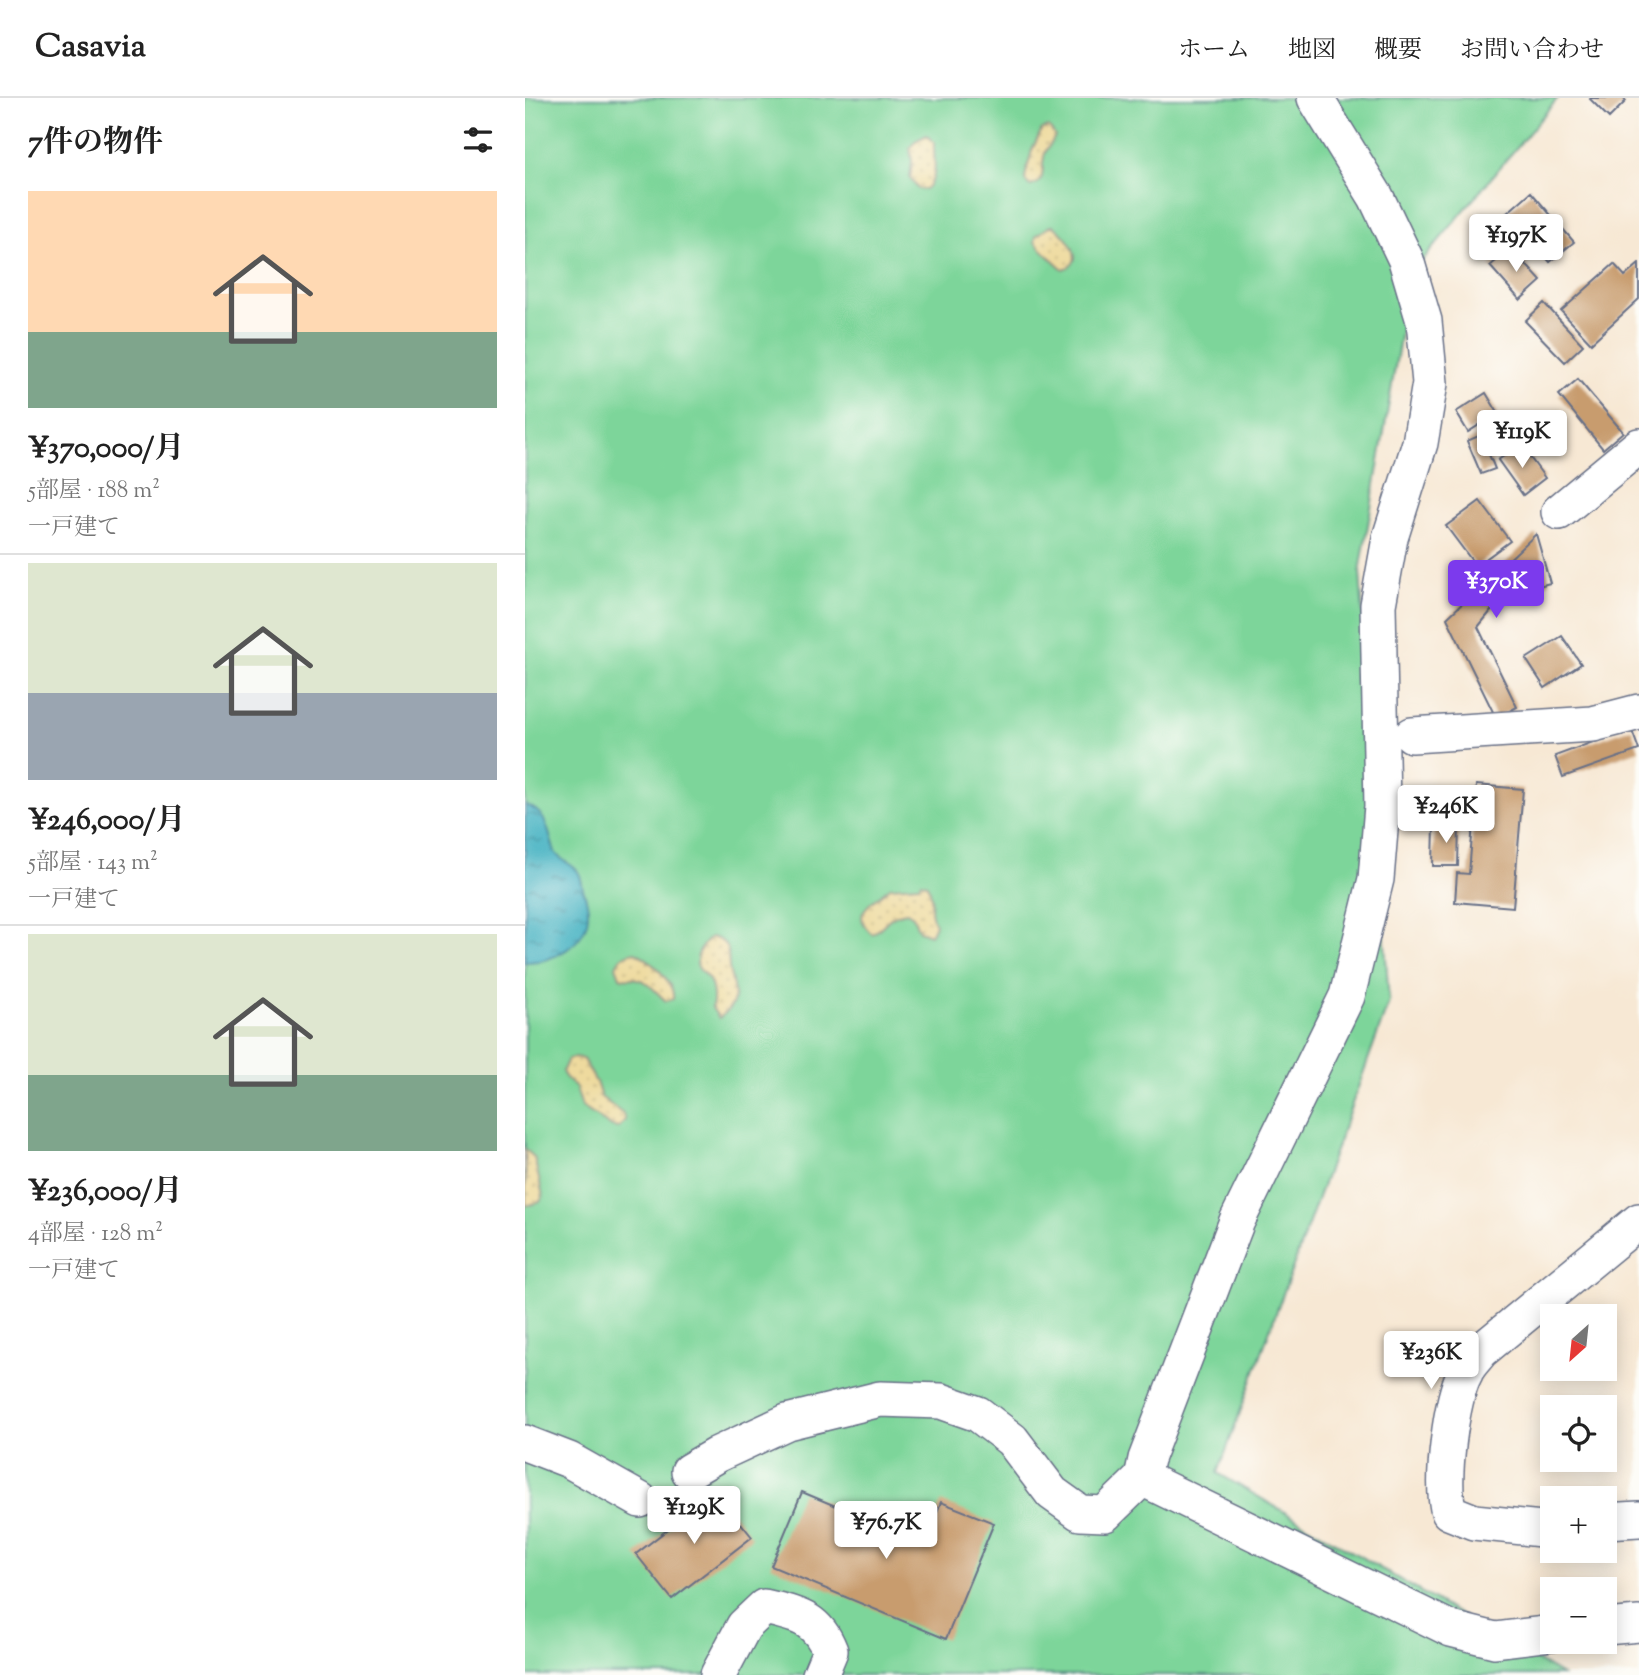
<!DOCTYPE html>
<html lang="ja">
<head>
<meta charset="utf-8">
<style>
  body { margin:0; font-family:"Sorts Mill Goudy","Noto Serif JP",serif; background:#f6f6f6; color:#222; height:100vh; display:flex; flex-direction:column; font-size:26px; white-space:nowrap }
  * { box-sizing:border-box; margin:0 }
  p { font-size:23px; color:#767676 }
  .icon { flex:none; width:38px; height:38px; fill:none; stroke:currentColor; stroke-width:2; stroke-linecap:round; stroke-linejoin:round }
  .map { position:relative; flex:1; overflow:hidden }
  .drawer { display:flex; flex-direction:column; background:#fff; width:525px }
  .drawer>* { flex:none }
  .needle { width:46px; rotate:207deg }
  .tools { position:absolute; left:1015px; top:1206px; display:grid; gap:14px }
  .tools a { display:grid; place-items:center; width:77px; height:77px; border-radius:0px; background:#fff; box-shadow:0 4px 18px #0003; font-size:35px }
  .price { position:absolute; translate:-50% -60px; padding:0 16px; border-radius:7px; background:#fff; color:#222; font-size:23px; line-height:46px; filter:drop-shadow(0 2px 4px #0008) }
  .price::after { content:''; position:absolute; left:50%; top:42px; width:21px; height:16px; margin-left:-10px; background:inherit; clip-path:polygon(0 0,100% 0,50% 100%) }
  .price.active { background:#7c3aed; color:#fff }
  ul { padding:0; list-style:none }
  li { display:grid; align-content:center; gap:14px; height:371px; padding:0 28px }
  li+li { border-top:2px solid #e0e0e0 }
  li span { display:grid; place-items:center; height:217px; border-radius:0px; color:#555 }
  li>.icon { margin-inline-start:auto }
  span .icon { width:126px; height:126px; fill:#fffc; stroke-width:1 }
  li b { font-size:30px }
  h2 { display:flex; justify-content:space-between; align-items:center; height:84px; padding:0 28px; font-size:30px }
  header { display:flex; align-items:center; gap:42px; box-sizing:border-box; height:98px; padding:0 35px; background:#fff; border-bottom:2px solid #e0e0e0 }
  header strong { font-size:33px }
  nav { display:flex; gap:38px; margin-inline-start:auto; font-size:24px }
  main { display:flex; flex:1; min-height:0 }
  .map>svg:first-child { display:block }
  .grass { fill:#7dd59a; stroke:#4c827c; stroke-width:2 }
  .sand { fill:url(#sand-dots); stroke:#84847e; stroke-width:2 }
  .water { fill:url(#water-ripples); stroke:#307190; stroke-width:2 }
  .building { fill:#c89c6e }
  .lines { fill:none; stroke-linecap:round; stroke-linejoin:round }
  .minor-casing { stroke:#687087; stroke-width:38 }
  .minor { stroke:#fff; stroke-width:35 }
</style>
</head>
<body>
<header>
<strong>Casavia</strong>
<nav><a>ホーム</a><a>地図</a><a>概要</a><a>お問い合わせ</a></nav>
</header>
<main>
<section class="drawer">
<h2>7件の物件<svg class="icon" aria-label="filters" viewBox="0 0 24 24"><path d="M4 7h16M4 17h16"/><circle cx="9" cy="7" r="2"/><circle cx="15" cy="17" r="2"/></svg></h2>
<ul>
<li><span style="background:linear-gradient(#ffd9b3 65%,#7fa58c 0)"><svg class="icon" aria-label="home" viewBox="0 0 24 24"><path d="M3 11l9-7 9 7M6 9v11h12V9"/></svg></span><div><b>¥370,000/月</b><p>5部屋 · 188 m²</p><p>一戸建て</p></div></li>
<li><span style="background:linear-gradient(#dfe7d0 60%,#9aa5b1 0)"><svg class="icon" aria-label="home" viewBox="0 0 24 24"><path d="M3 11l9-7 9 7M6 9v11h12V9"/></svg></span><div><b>¥246,000/月</b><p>5部屋 · 143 m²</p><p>一戸建て</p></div></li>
<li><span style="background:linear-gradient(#dfe7d0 65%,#7fa58c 0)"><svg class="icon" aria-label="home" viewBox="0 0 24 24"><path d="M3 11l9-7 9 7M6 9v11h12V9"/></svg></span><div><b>¥236,000/月</b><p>4部屋 · 128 m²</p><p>一戸建て</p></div></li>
</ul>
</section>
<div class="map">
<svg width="1114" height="1577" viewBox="0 0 1114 1577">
  <defs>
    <pattern id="sand-dots" width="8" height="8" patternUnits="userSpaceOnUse" patternTransform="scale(1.75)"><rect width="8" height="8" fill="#eeda9e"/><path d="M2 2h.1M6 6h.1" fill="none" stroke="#ccbb8a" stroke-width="1.8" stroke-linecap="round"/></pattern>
    <pattern id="water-ripples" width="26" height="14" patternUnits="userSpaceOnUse" patternTransform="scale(1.75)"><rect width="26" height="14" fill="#46b3c3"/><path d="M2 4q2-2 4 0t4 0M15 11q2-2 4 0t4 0" fill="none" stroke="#3a92a2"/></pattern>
  </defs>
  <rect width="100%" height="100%" fill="#fdfcf7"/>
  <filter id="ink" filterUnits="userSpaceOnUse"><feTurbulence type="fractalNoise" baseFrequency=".0143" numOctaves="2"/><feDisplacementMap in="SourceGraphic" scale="14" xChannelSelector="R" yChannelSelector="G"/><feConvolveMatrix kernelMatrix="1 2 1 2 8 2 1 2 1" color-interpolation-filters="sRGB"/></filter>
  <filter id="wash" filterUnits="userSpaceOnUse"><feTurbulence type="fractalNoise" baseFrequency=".00686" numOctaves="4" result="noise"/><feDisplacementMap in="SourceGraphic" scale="28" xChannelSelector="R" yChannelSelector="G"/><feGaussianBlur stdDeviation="1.57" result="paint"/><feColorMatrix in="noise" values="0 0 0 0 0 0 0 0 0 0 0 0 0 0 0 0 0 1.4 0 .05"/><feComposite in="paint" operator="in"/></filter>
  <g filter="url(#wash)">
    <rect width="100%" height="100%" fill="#f7e8d4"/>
    <path class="grass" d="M 0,0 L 1033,0 L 886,176 L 835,474 L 864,904 L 693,1375 L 1037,1577 L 0,1577 Z"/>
    <path class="sand" d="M 524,29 L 530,38 C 527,46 520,51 519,59 C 516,72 522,85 505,88 L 500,83 L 500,79 L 507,52 L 517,31 Z
      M 402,37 L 409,44 C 408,60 415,81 400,91 L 393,91 L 385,80 L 387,63 L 385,50 L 390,43 Z
      M 525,128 L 529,128 C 541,138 564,164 538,171 C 534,168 512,147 510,144 L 511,138 Z
      M 396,784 L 402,786 C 412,805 401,807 410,826 L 405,837 L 394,833 L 388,818 L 382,814 C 362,817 362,827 347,836 C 322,814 350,803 365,789 L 394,787 Z
      M 186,839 C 209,844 201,857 205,875 C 210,896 215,905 194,920 L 187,910 C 189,900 189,892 184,882 C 181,877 176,874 173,869 C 169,858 178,845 186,839 Z
      M 110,854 C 124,860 151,885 148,901 L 141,903 C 132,896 124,883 112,881 C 105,879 101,882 95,879 L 91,868 C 95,858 100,856 110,854 Z
      M 51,959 L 58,961 L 71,984 L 76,999 L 98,1016 L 100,1022 L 94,1030 L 87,1029 L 57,1009 L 51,990 L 40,979 L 37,974 L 43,961 Z
      M 0,1051 L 9,1059 L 18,1098 L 15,1104 L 1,1108 Z"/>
    <path class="water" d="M 0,707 C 23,713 23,736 30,754 C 35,763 49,766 54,775 C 56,779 57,786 58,791 C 61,800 64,808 63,817 C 61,847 27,865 0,864 Z"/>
    <g id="blocks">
      <path class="building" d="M 1066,0 L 1098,0 L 1101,3 L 1084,20 L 1065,1 Z
        M 1006,94 L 1049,144 L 1025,164 L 982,115 Z
        M 986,150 L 1016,183 L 995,202 L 965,168 Z
        M 1089,166 L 1100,178 L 1114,166 L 1114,201 L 1066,245 L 1036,213 Z
        M 1019,205 L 1058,247 L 1040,264 L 1000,223 Z
        M 1053,281 L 1098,334 L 1078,351 L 1034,297 Z
        M 961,295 L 973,315 L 943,334 L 931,314 Z
        M 956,337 L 970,371 L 956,376 L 942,343 Z
        M 996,347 L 1020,380 L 998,397 L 973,362 Z
        M 955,403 L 985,443 L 951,468 L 921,428 Z
        M 1011,436 L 1025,485 L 979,497 L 953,529 L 992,609 L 971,620 L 922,520 Z
        M 1037,538 L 1056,566 L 1020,590 L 1001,561 Z
        M 1106,630 L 1114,652 L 1038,679 L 1030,658 Z
        M 951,687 L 998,691 L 988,809 L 930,804 L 932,775 L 944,776 Z
        M 909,726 L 934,726 L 933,768 L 908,768 Z
        M 191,1394 L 227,1439 L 147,1501 L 111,1456 Z
        M 277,1394 L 399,1445 L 416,1404 L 469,1425 L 421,1541 L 246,1468 Z"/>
    </g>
  </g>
  <g filter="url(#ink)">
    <use href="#blocks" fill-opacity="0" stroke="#687087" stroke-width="2"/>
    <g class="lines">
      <defs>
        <path id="minor" d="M 1034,414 L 1114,348
          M 887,637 L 1068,626 L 1114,614
          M 0,1345 L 44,1362 L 115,1402
          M 164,1373 L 193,1356 L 262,1324 L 355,1301 L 416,1303 L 453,1316 L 487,1342 L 527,1395 L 555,1415 L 580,1416 L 617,1380 L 621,1361 L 712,1123 L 822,898 L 851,781 L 857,708 L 853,507 L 865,440 L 895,345 L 905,285 L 899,223 L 881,162 L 851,99 L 790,0
          M 617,1380 L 926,1531 L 970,1542 L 1027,1535
          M 1080,1423 L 1114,1421
          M 1027,1430 L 1017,1431 L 949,1424 L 924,1414 C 915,1387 926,1300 940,1275 C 943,1267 951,1260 956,1253 L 1114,1123
          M 1080,1529 L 1114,1526
          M 193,1577 L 219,1528 L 239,1509 C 272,1517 292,1519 305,1553 L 295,1577"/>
      </defs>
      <use href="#minor" class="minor-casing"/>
      <use href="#minor" class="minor"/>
    </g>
  </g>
</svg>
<div class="tools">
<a><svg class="needle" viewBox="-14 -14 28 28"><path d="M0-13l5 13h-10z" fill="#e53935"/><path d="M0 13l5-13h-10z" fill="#767676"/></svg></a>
<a><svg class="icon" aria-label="locate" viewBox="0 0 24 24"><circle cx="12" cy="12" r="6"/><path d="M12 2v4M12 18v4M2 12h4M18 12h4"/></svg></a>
<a>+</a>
<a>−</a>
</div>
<b class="price" style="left:991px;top:176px">¥197K</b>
<b class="price" style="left:997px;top:372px">¥119K</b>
<b class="price active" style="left:971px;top:522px">¥370K</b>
<b class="price" style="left:921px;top:747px">¥246K</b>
<b class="price" style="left:906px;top:1293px">¥236K</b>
<b class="price" style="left:169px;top:1448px">¥129K</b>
<b class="price" style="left:361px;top:1463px">¥76.7K</b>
</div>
</main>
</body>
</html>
